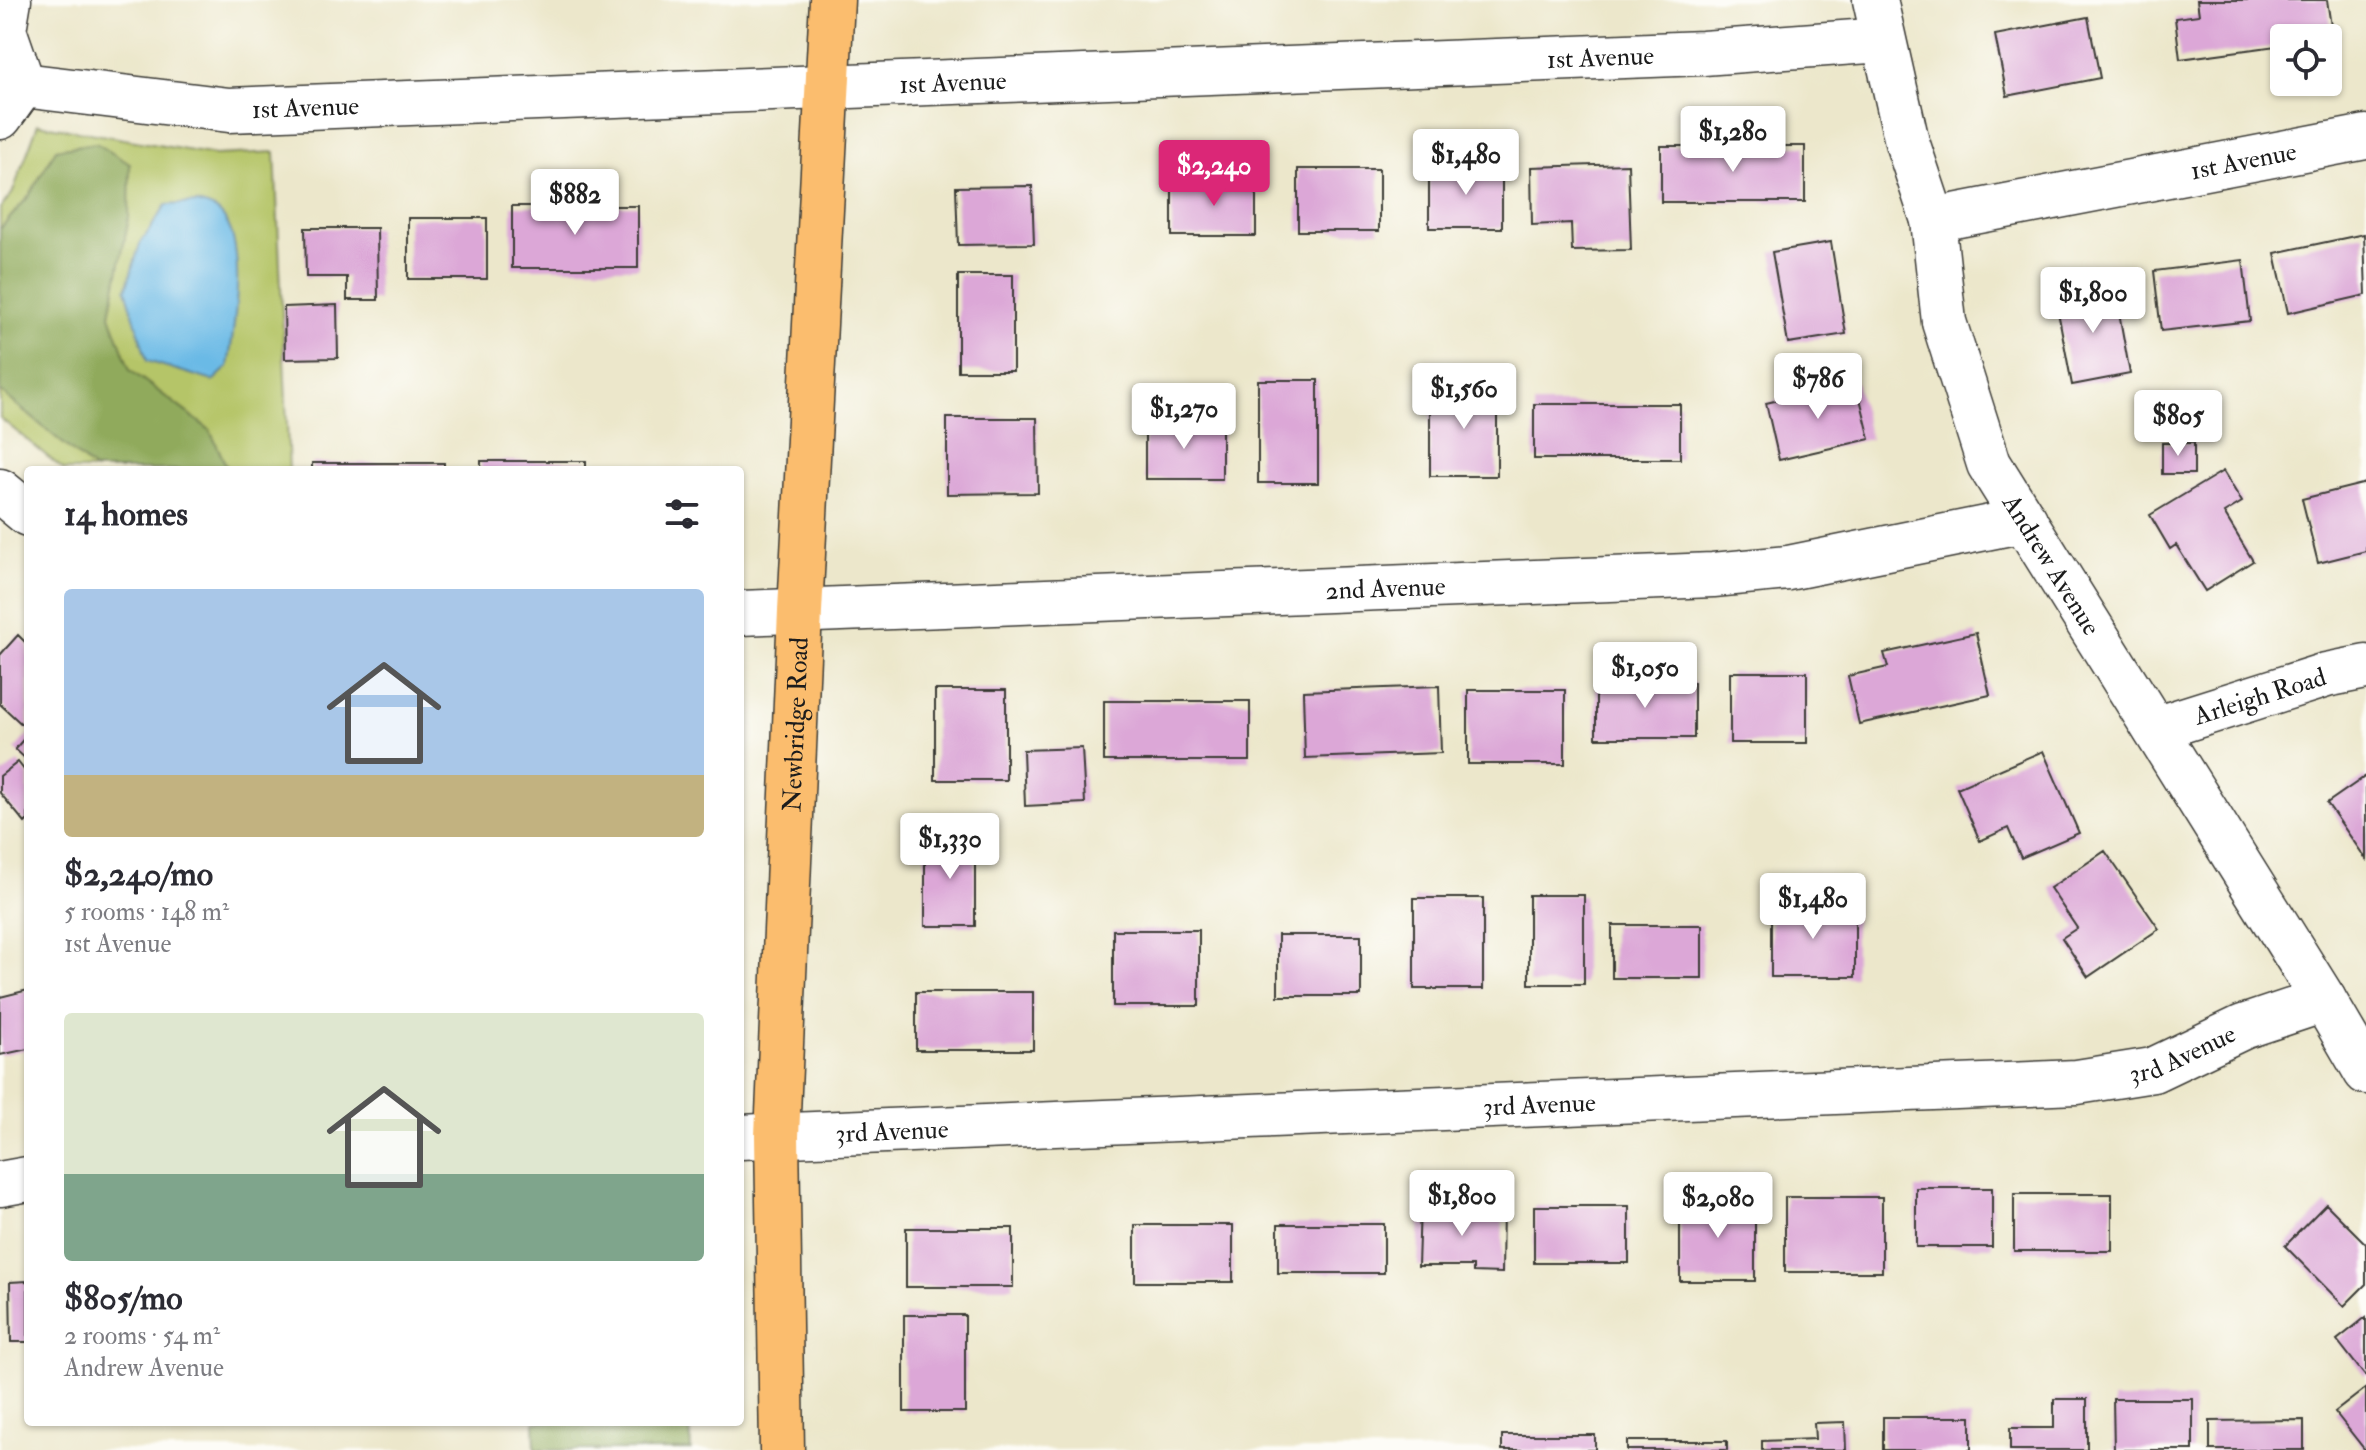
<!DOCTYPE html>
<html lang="en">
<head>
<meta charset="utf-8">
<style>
  body { margin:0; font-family:"IM FELL Double Pica",serif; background:#f2f2f3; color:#2b2b33; height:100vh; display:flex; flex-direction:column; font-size:30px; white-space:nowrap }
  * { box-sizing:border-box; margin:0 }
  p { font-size:26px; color:#7c7c81 }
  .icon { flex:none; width:44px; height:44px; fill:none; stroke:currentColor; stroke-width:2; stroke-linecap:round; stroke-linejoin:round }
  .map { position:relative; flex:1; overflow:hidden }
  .drawer { position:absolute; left:24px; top:466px; width:720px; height:960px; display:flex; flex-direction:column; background:#fff; border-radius:8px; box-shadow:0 2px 6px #0004 }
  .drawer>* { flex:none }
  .tools { position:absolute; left:2270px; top:24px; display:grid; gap:16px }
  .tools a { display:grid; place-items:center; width:72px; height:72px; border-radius:8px; background:#fff; box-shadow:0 2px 6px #0004; font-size:40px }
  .price { position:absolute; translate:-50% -68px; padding:0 18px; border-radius:8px; background:#fff; color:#222; font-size:26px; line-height:52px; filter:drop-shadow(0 2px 4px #0008) }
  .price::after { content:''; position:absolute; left:50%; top:48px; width:24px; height:18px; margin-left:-12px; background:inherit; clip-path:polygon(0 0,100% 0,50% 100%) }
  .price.selected { background:#db2777; color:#fff }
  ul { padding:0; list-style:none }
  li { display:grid; align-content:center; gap:16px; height:424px; padding:0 40px }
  li span { display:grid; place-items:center; height:248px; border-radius:8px; color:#555 }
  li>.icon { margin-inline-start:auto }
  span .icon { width:144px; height:144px; fill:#fffc; stroke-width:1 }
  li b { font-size:34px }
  h2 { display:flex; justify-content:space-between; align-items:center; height:96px; padding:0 40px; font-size:34px }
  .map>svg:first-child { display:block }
  .green { fill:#b5c568; stroke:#687042; stroke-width:2 }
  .forest { fill:#90aa5c; stroke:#56633c; stroke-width:2 }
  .water { fill:#6bbae6; stroke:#446b81; stroke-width:2 }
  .building { fill:#dca7d7 }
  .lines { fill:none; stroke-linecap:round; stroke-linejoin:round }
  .minor-casing { stroke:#3b3a36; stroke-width:47 }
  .major-casing { stroke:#3b3a36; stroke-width:47 }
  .minor { stroke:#fff; stroke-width:44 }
  .major { stroke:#fbbd6e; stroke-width:44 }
  .labels { text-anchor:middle; stroke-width:8; stroke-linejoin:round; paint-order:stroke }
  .street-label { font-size:26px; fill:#1c1c1c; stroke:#fdfcf7 }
</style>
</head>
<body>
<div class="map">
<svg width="2366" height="1450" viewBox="0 0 2366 1450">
  <rect width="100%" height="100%" fill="#fdfcf7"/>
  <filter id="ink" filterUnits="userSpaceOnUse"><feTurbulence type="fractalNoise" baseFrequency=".0125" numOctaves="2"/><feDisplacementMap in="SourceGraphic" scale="16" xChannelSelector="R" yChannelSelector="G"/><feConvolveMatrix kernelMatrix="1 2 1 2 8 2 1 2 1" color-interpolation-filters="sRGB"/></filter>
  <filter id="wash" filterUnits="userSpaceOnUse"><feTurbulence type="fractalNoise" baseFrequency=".006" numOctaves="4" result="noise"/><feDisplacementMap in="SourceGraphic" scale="32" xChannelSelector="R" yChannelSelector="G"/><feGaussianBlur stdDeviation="1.8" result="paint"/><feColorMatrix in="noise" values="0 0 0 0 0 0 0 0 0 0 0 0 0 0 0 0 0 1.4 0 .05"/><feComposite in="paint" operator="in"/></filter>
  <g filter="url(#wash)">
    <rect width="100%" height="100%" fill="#ece7cb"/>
    <path class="green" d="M 38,124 L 215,155 L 275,152 L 289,470 L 64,470 L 0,418 L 0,208 L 12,194 Z"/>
    <path class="forest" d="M 96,143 L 130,164 L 129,217 L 110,315 L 130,370 L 210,430 L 228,470 L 95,470 L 0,391 L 0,229 L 29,196 L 56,149 Z
      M 534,1422 L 690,1422 L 691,1450 L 535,1450 Z"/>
    <path class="water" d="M 197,203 C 204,205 215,207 220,213 C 249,242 234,328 228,367 L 213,381 L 147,361 L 126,289 L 140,244 L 166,205 Z"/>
    <g id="blocks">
      <path class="building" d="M 2197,0 L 2327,0 L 2333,39 L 2284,38 L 2284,45 L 2180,59 L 2175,18 L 2199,15 Z
        M 2088,17 L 2100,78 L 2007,96 L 1995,35 Z
        M 1661,146 L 1805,146 L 1805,202 L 1661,202 Z
        M 1628,164 L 1631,250 L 1572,251 L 1571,223 L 1532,225 L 1531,167 Z
        M 1429,166 L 1502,166 L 1502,228 L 1429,228 Z
        M 1298,169 L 1379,169 L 1379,231 L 1298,231 Z
        M 1172,180 L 1256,180 L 1256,236 L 1172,236 Z
        M 1032,186 L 1034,244 L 958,245 L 956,187 Z
        M 512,206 L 638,206 L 638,268 L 512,268 Z
        M 408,218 L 487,218 L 487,279 L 408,279 Z
        M 305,228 L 377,228 L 378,300 L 347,300 L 347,277 L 306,277 Z
        M 2364,234 L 2366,295 L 2288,313 L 2275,253 Z
        M 1831,242 L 1846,334 L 1788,343 L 1772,252 Z
        M 2243,260 L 2250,321 L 2161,331 L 2154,271 Z
        M 958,275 L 1013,275 L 1013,371 L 958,371 Z
        M 2114,285 L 2130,374 L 2072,385 L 2055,296 Z
        M 337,305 L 338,358 L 285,359 L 284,307 Z
        M 1258,380 L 1318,380 L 1318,483 L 1258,483 Z
        M 1856,382 L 1870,439 L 1779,460 L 1766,403 Z
        M 1430,386 L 1497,386 L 1497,476 L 1430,476 Z
        M 1534,404 L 1680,404 L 1680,459 L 1534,459 Z
        M 947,418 L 1037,418 L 1038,493 L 947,494 Z
        M 1145,423 L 1222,423 L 1222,479 L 1145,479 Z
        M 2162,443 L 2194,443 L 2194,474 L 2162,474 Z
        M 481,461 L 586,461 L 586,470 L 481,470 Z
        M 312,463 L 444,463 L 444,470 L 312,470 Z
        M 2223,471 L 2242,502 L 2224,513 L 2253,561 L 2205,591 L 2176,545 L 2170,549 L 2150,515 Z
        M 2366,483 L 2366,551 L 2318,563 L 2302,499 Z
        M 1976,633 L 1990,695 L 1859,724 L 1848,676 L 1888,667 L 1884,653 Z
        M 18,635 L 28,645 L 28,730 L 0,704 L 0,655 Z
        M 1730,672 L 1807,672 L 1807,743 L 1730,743 Z
        M 1596,682 L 1694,682 L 1694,738 L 1596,738 Z
        M 1439,686 L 1441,753 L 1305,758 L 1303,691 Z
        M 935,690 L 1006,690 L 1006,780 L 935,780 Z
        M 1468,690 L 1565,690 L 1565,764 L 1468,764 Z
        M 1104,701 L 1250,701 L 1250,761 L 1104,761 Z
        M 28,734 L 28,761 L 15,749 Z
        M 1082,748 L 1085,803 L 1025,806 L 1023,750 Z
        M 2043,751 L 2079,833 L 2021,858 L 2008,828 L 1980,841 L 1957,788 Z
        M 18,762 L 28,775 L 28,820 L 25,823 L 0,793 L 0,776 Z
        M 2366,776 L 2366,859 L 2327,803 Z
        M 925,836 L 975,836 L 975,926 L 925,926 Z
        M 2105,851 L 2159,929 L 2088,977 L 2062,938 L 2077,928 L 2050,888 Z
        M 1529,895 L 1584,895 L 1584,984 L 1529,984 Z
        M 1414,898 L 1483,898 L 1483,989 L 1414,989 Z
        M 1771,905 L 1855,905 L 1855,977 L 1771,977 Z
        M 1612,925 L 1702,925 L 1702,978 L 1612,978 Z
        M 1113,930 L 1199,930 L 1199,1006 L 1113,1006 Z
        M 1278,935 L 1361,935 L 1361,996 L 1278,996 Z
        M 28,990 L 28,1049 L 0,1055 L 0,997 Z
        M 916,992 L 1033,992 L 1033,1050 L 916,1050 Z
        M 1916,1188 L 1992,1188 L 1992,1247 L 1916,1247 Z
        M 2014,1194 L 2112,1194 L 2112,1251 L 2014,1251 Z
        M 1785,1197 L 1882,1197 L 1882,1272 L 1785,1272 Z
        M 1680,1199 L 1755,1199 L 1755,1281 L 1680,1281 Z
        M 2326,1204 L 2366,1244 L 2366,1284 L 2344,1306 L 2285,1246 Z
        M 1420,1206 L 1503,1207 L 1502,1273 L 1473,1272 L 1473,1266 L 1418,1266 Z
        M 1534,1206 L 1629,1206 L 1629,1263 L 1534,1263 Z
        M 1278,1224 L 1384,1224 L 1384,1273 L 1278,1273 Z
        M 1135,1225 L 1233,1225 L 1233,1282 L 1135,1282 Z
        M 906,1228 L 1013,1228 L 1013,1287 L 906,1287 Z
        M 28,1281 L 28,1342 L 11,1342 L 10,1282 Z
        M 904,1315 L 965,1315 L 965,1412 L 904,1412 Z
        M 2366,1317 L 2366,1377 L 2337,1340 Z
        M 2366,1388 L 2366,1450 L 2365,1450 L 2335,1412 Z
        M 2054,1399 L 2087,1399 L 2087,1450 L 2010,1450 L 2010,1428 L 2054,1428 Z
        M 2113,1399 L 2193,1399 L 2193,1450 L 2114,1450 Z
        M 1883,1417 L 1971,1417 L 1971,1450 L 1883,1450 Z
        M 2304,1420 L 2304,1450 L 2210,1450 L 2210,1421 Z
        M 1845,1422 L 1846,1450 L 1762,1450 L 1762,1441 L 1815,1439 L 1814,1423 Z
        M 1502,1435 L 1595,1435 L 1595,1450 L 1502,1450 Z
        M 1627,1441 L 1727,1441 L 1727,1450 L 1627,1450 Z"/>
    </g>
  </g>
  <g filter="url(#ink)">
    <use href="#blocks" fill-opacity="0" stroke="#3b3a36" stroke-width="2"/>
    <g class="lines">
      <defs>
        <g id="minor">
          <path d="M 9,0 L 4,30 L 23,85"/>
          <path id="s1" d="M 1875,0 L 1907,142 L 1933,220 L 1944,322 L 1989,464 L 2324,1000 L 2366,1072"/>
          <path id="s2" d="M 23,85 L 229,110 L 1703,53 L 1883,40"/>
          <path d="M 0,117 L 23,85"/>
          <path id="s3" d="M 1933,220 L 2366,137"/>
          <path d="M 0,491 L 28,514"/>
          <path id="s4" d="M 740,613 L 1713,575 L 1788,568 L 2025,520"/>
          <path id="s5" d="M 2155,729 L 2326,675 L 2366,667"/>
          <path id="s6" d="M 740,1137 L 2077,1082 L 2153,1070 L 2243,1027 L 2324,1000"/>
          <path d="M 0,1184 L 28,1179"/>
        </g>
        <g id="major">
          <path id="s7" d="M 782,1450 L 777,1136 L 800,611 L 832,0"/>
        </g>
      </defs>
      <use href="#minor" class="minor-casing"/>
      <use href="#major" class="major-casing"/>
      <use href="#minor" class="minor"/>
      <use href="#major" class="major"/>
    </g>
  </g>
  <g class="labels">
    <g class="street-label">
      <text dy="9" stroke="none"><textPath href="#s2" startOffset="1580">1st Avenue</textPath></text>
      <text dy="9" stroke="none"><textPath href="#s2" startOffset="932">1st Avenue</textPath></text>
      <text dy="9" stroke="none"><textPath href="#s2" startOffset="284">1st Avenue</textPath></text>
      <text dy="9" stroke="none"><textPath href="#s3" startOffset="316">1st Avenue</textPath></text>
      <text dy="9" stroke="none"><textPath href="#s1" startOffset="598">Andrew Avenue</textPath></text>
      <text dy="9" stroke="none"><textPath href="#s4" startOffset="646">2nd Avenue</textPath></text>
      <text dy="9" stroke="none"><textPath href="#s5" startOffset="110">Arleigh Road</textPath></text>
      <text dy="9" stroke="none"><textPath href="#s7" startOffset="726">Newbridge Road</textPath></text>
      <text dy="9" stroke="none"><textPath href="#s6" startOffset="1448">3rd Avenue</textPath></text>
      <text dy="9" stroke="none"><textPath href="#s6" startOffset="800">3rd Avenue</textPath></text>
      <text dy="9" stroke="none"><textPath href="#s6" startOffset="152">3rd Avenue</textPath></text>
    </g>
  </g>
</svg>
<div class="tools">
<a><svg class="icon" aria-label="locate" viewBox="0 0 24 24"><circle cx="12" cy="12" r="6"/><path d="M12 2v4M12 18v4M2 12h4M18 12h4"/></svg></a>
</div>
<b class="price" style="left:1733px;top:174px">$1,280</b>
<b class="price" style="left:1466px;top:197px">$1,480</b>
<b class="price selected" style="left:1214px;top:208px">$2,240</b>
<b class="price" style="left:575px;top:237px">$882</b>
<b class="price" style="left:2093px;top:335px">$1,800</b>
<b class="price" style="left:1818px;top:421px">$786</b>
<b class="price" style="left:1464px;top:431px">$1,560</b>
<b class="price" style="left:1184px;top:451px">$1,270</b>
<b class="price" style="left:2178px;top:458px">$805</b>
<b class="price" style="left:1645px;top:710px">$1,050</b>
<b class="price" style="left:950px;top:881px">$1,330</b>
<b class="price" style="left:1813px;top:941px">$1,480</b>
<b class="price" style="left:1462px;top:1238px">$1,800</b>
<b class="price" style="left:1718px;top:1240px">$2,080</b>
<section class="drawer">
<h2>14 homes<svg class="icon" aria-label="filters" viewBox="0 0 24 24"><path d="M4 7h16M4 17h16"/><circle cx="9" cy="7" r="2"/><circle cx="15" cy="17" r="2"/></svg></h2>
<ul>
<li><span style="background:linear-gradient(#a9c7e8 75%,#c2b280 0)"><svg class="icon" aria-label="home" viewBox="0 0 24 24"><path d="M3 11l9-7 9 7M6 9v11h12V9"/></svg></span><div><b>$2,240/mo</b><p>5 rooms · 148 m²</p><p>1st Avenue</p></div></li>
<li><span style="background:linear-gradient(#dfe7d0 65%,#7fa58c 0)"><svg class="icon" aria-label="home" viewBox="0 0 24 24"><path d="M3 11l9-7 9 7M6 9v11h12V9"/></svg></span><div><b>$805/mo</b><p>2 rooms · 54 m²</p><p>Andrew Avenue</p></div></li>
</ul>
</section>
</div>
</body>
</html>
